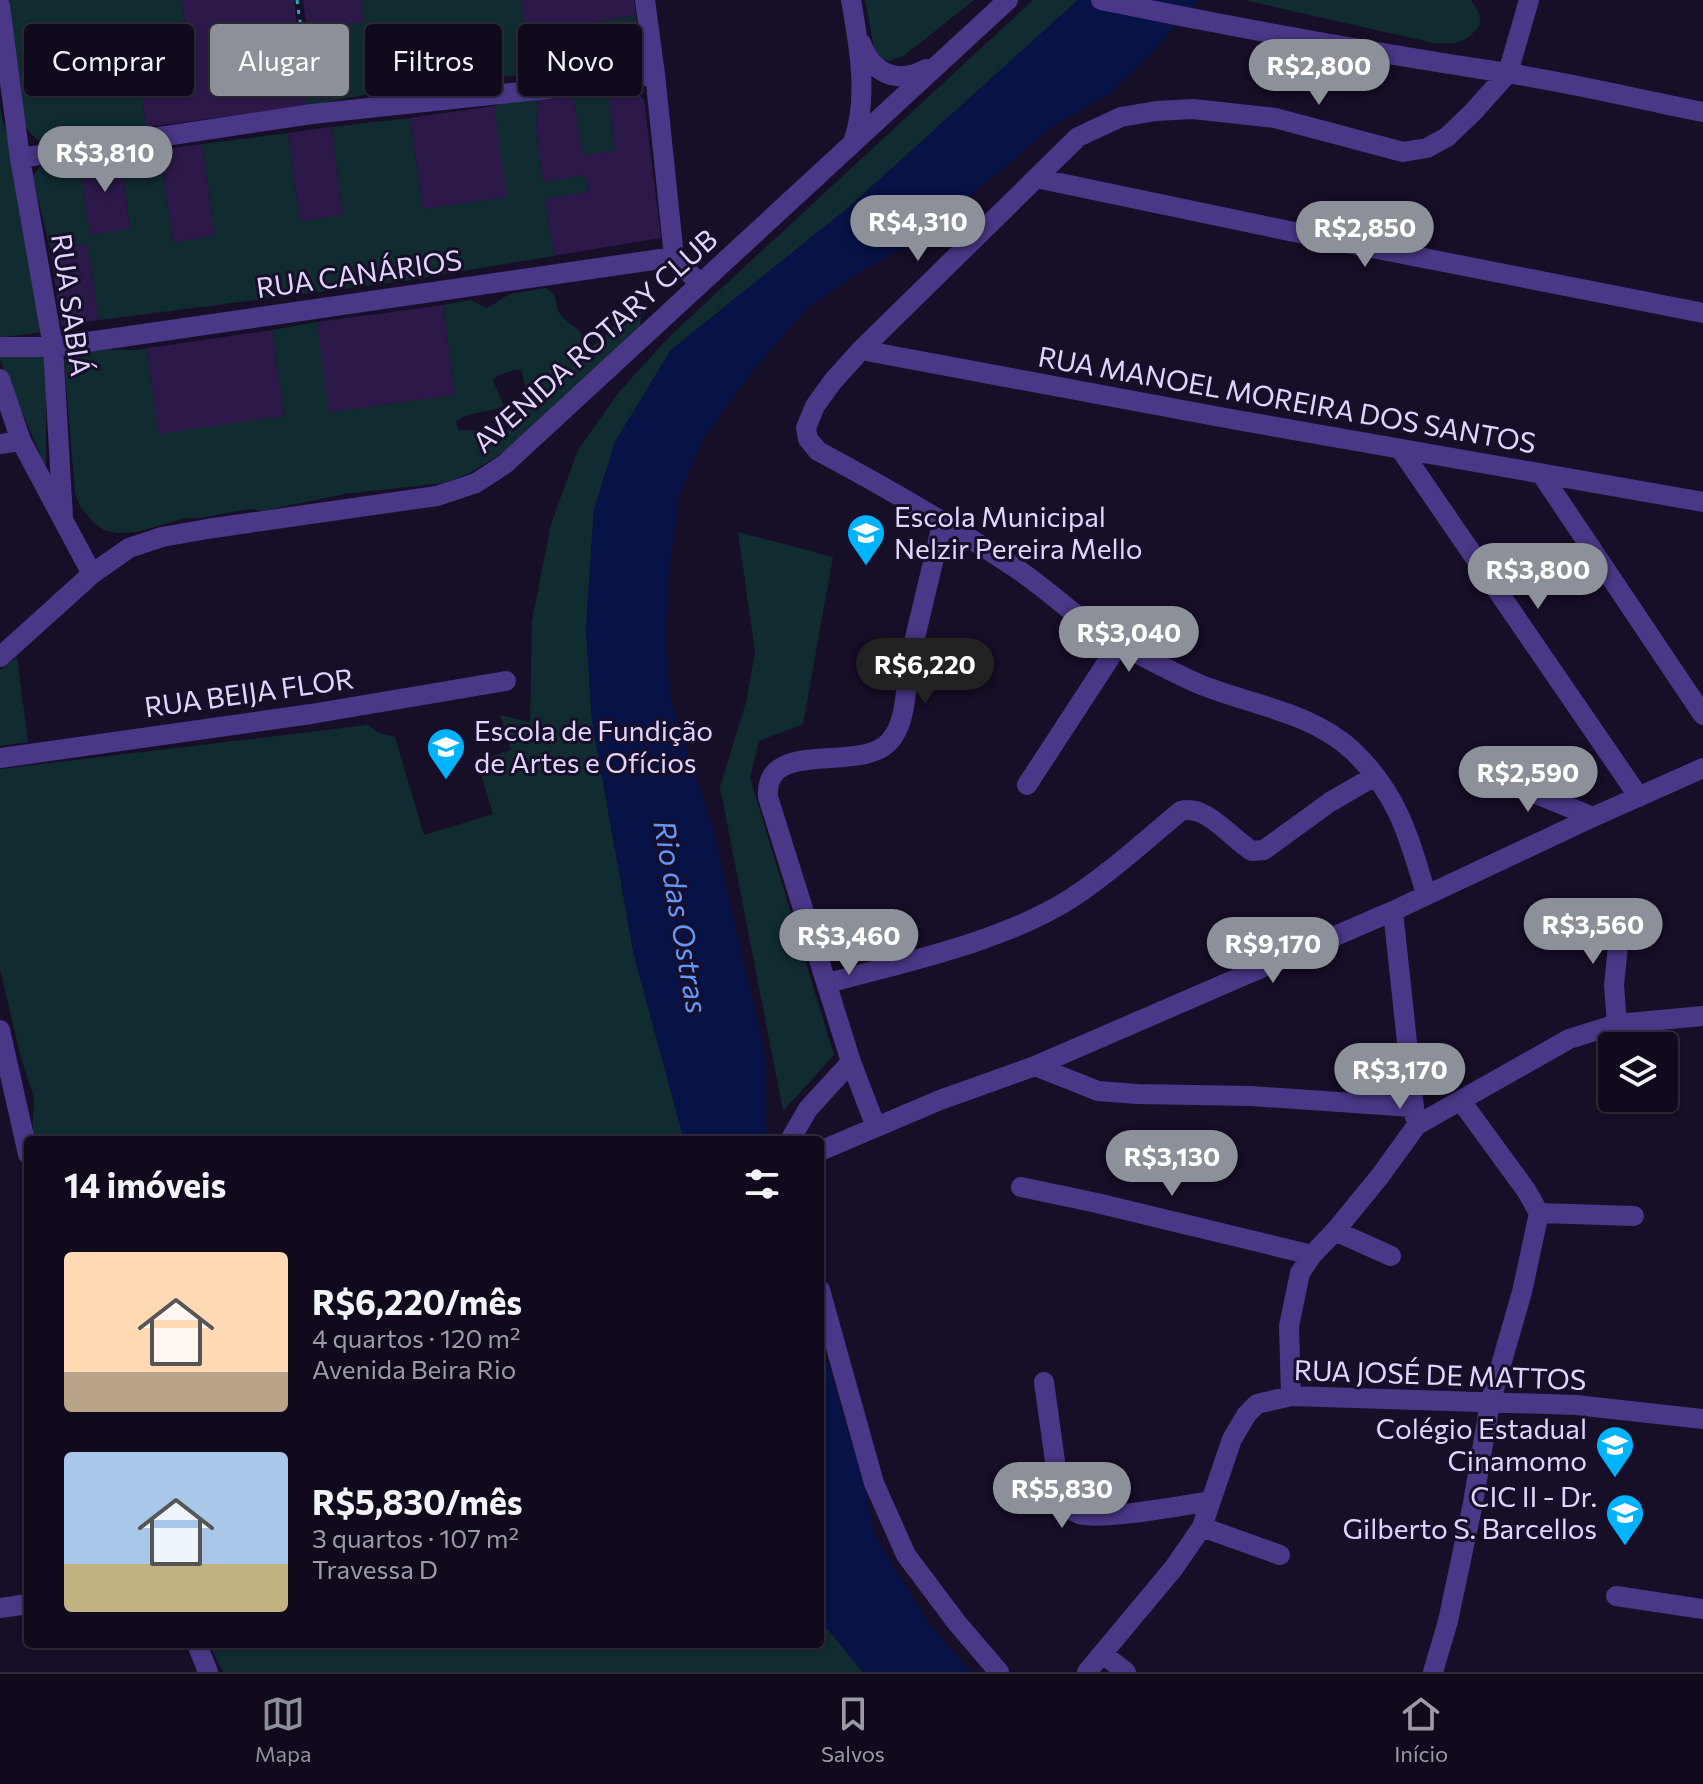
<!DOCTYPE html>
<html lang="pt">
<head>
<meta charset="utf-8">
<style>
  body { margin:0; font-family:Commissioner,sans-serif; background:#1a1326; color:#f1f3f6; height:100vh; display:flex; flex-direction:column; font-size:30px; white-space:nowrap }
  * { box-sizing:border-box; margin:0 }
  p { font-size:26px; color:#9c9aa4 }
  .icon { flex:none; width:44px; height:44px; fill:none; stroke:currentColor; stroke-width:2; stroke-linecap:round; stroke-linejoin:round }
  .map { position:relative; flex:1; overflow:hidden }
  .drawer { position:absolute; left:24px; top:1136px; width:800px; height:512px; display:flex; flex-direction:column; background:#110a1d; border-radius:8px; box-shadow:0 2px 6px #0004,0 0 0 2px #302b3b }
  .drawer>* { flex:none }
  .top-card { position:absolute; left:24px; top:24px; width:800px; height:72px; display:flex; gap:16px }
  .controls { position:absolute; left:1598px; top:1032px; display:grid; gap:16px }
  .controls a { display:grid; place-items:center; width:80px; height:80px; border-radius:8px; background:#110a1d; box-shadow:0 2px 6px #0004,0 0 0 2px #302b3b; font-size:40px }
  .price { position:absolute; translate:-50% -68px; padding:0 18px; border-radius:28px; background:#8c9099; color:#fff; font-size:26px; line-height:52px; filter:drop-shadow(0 2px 4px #0008) }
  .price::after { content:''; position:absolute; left:50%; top:48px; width:24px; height:18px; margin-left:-12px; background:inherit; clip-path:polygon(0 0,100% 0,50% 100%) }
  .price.on { background:#222; color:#fff }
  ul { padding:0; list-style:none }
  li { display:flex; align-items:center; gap:24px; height:200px; padding:0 40px }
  li span { display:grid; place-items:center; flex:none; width:224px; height:160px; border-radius:8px; color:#555 }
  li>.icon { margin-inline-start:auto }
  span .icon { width:96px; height:96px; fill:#fffc; stroke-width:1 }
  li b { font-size:34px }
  h2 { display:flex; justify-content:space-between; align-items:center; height:96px; padding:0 40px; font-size:34px }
  .pill { padding:0 28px; border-radius:8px; background:#110a1d; box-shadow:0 2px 6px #0004,0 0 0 2px #302b3b; font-size:28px; line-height:72px }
  .pill.on { background:#8c9099; color:#fff }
  .tabs { display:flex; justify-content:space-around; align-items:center; height:112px; border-top:2px solid #302b3b; background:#110a1d; font-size:22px; color:#9c9aa4 }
  .tabs a { display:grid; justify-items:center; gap:4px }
  .tabs .on { color:#8c9099 }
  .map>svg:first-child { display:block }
  .green { fill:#112c31; fill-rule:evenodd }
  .water { fill:#071247 }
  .building { fill:#2c1949 }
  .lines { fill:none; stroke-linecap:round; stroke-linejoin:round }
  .path { stroke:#29a9be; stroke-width:3; stroke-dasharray:4 6; stroke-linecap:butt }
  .minor { stroke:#4a3788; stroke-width:20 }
  .labels { text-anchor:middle; stroke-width:6; stroke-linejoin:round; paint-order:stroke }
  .street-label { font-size:28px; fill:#e1d4ff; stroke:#170e27 }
  .poi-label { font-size:28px; fill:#e1d4ff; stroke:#170e27; text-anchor:start }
  .water-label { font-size:30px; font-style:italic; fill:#6297ff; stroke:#170e27 }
</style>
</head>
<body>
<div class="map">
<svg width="1703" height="1672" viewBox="0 0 1703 1672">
  <rect width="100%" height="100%" fill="#170e27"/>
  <path class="green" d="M 4,0 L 182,0 L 187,42 L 136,49 L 146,127 L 54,143 C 36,143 32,136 22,121 Z
    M 361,0 L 521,0 L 531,74 L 423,84 L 306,106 L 301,57 L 330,54 L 327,27 L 363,22 Z
    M 865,0 L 974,0 L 905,55 L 890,61 L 882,59 L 874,48 Z
    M 1033,0 L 1078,0 L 849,207 L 671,350 L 615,442 L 594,509 L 586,628 L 592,721 L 634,955 L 684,1140 L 32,1140 L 34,1098 L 20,1054 L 0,969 L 0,769 L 368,725 L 379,733 L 395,737 L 424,835 L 493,814 L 477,761 L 511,750 L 500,715 L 530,722 L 532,621 L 551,524 L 578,450 L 619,392 L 671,335 Z
    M 1244,0 L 1471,0 L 1479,13 L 1480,25 C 1465,44 1457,44 1434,43 Z
    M 636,15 L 641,60 L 584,67 L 580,24 Z
    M 538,90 L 536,131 L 543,182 L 586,175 L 588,192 L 545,199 L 554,256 L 404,281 L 99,320 L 87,244 L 50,249 L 33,178 C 38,158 62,162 79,160 L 90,235 L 130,228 L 120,154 L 160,150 L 173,242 L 215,236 L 202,144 L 288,133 L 300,221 L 343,215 L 331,127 L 410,118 L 423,209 L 506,197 L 494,106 Z
    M 608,92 L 615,151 L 583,155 L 573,98 Z
    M 0,104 L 2,119 L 15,157 L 44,332 L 4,337 L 0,336 Z
    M 546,288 C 561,298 553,305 561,315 C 574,331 584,326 586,350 C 608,339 618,314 639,307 L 642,310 L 640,326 L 521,438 L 497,457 L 469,473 L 445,483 L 344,494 L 263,511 L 250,509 L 201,518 L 185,518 L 137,532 L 117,533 L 104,530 L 94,523 L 81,508 L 75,493 L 64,360 C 90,343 121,354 147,348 L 158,433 L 284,416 L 272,330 L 317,322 L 330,412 L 455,395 L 443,305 L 471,300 L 487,308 L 510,294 ZM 514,370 L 521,370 C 530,394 520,410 507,431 L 509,437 L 495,431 L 458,430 L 456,421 C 475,410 485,414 504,406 L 493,380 L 497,376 Z
    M 46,352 L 46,468 L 0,360 L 0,354 Z
    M 738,532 L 833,557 L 803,724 L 759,741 L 750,778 L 834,1055 L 783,1111 L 720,787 L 746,702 L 755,652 Z
    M 17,657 L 28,742 L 0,746 L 0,670 Z
    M 820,1620 L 863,1672 L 223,1672 L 209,1644 L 820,1644 Z"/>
  <path class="water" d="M 1078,0 L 1198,0 L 1154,50 L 1110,93 L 1053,126 L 914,243 L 861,271 L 806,309 L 753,370 L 703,439 L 679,496 L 669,572 L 665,639 L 671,702 L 712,826 L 766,1059 L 765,1118 L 767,1140 L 684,1140 L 634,955 L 592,721 L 586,628 L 594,509 L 615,442 L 671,350 L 849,207 Z
    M 820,1338 L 851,1441 L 863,1474 L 874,1534 L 928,1623 L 970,1672 L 863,1672 L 820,1620 Z"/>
  <path class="building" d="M 182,0 L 294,0 L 306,106 L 146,127 L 136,49 L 187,42 Z
    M 303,0 L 361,0 L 363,22 L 327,27 L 330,54 L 310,57 Z
    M 521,0 L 634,0 L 636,15 L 580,24 L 584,67 L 531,74 Z
    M 634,89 L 644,100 L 661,238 L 554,256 L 545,199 L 588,192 L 586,175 L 543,182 L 536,131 L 538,90 L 573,98 L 583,155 L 615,151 L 608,92 Z
    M 494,106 L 507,197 L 423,209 L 410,118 Z
    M 331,127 L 343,215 L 300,221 L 288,133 Z
    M 202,144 L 215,236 L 173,242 L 160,150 Z
    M 120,154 L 130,229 L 90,235 L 79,160 Z
    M 87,244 L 99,320 L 61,326 L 50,249 Z
    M 443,305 L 455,395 L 329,412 L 317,322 Z
    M 272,330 L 284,416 L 158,434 L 147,348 Z"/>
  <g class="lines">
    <path class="path" d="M 297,0 L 310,95"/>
    <path class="minor" d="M 645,0 L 655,74 L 674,257 L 700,284
      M 851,0 C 859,45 869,99 853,142
      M 1101,0 C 1236,28 1370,52 1507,73 C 1572,83 1638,99 1703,112
      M 0,6 L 20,158 L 53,347 L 63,517
      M 861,43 C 872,73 896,85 926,69
      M 20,158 L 312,114 L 538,90 L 655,74
      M 1036,178 L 1337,241 L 1703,313
      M 0,347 L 53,347 L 674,257
      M 861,350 L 1231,419 L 1703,502
      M 0,379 L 21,441 L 92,574
      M 0,444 L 21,441
      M 1401,450 L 1639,797
      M 1542,475 L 1703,715
      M 0,657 L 92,574 L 129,548 L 162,537 L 207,529 L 437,496 L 476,483 L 505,464 L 1008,0
      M 0,758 L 311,714 L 506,681
      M 1479,771 L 1593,817
      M 1027,785 L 1119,644
      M 1426,894 C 1409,837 1398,794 1353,751 C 1312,712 1250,705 1199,684 C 1173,673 1148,659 1123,646 C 1086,627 1055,595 1020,571 C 955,527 887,488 818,451 L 808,439 L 806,428 L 815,406 L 833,381 L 861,350 L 1078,137 L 1121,117 L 1156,111 L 1193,109 L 1275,118 L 1403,152 L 1427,148 L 1447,137 L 1473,112 L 1508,73 L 1529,0
      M 1393,911 L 1415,1117
      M 828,983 C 905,962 1002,942 1070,899 C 1109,874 1144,841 1181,811 C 1206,804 1231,838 1252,851 L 1264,850 L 1330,802 L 1375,776
      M 1617,1024 L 1614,985 L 1622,908
      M 0,1030 L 28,1154
      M 851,1062 L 876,1127
      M 1035,1066 L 1098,1091 L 1137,1094 L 1251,1096 L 1412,1107
      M 790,1140 L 808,1109 L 851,1062 L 768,797 C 764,737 859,774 889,742 C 908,722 905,684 910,659 C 921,613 932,567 943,520
      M 820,1151 L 940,1100 L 1035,1066 L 1393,911 L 1593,817 L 1703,768
      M 1021,1187 L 1097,1203 L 1312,1255
      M 1539,1213 L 1634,1216
      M 1335,1231 L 1391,1256
      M 820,1290 L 874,1483 L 906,1555 L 957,1623 L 999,1672
      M 1044,1382 L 1060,1497 C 1066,1504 1070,1511 1079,1514 C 1102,1521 1184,1505 1211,1501
      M 1291,1396 L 1289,1326 L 1300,1273 L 1312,1255 L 1335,1231 L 1380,1176 L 1417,1125 L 1569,1039 L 1617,1024 L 1703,1016
      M 1202,1527 L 1280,1555
      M 1616,1596 L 1703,1609
      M 0,1608 L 28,1604
      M 197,1644 L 208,1672
      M 1103,1654 L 1126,1672
      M 1087,1672 L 1173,1569 L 1202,1527 L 1232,1439 L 1247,1414 L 1257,1404 L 1291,1396 L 1576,1405 L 1703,1419
      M 1433,1672 L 1448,1621 L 1473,1503 L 1490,1403 L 1522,1292 L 1539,1213 L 1526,1190 L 1461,1101"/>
  </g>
  <defs>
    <symbol id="school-pin" viewBox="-11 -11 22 30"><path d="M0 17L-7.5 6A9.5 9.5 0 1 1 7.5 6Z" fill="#00b3ff" stroke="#170e27"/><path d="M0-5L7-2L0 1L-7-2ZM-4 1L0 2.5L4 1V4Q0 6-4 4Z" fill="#fff"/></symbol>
  </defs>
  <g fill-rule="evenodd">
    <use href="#school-pin" x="844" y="511" width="44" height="60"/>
    <use href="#school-pin" x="424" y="725" width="44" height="60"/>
    <use href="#school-pin" x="1593" y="1423" width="44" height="60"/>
    <use href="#school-pin" x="1603" y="1491" width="44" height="60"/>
  </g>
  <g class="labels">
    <g class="street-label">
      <text transform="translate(359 274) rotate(-8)" y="10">RUA CANÁRIOS</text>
      <text transform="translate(71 305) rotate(82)" y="10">RUA SABIÁ</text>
      <text transform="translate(595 341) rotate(-42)" y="10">AVENIDA ROTARY CLUB</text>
      <text transform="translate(1287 400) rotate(10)" y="10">RUA MANOEL MOREIRA DOS SANTOS</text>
      <text transform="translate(249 693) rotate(-8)" y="10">RUA BEIJA FLOR</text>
      <text transform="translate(1440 1375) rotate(2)" y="10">RUA JOSÉ DE MATTOS</text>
    </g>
    <g class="poi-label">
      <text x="894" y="527">Escola Municipal<tspan x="894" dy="32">Nelzir Pereira Mello</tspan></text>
      <text x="474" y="741">Escola de Fundição<tspan x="474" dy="32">de Artes e Ofícios</tspan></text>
      <text x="1587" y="1439" text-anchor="end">Colégio Estadual<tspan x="1587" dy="32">Cinamomo</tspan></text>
      <text x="1597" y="1507" text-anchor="end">CIC II - Dr.<tspan x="1597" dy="32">Gilberto S. Barcellos</tspan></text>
    </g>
    <g class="water-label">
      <text transform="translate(680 917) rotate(80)" y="10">Rio das Ostras</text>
    </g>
  </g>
</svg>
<div class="controls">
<a><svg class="icon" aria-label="layers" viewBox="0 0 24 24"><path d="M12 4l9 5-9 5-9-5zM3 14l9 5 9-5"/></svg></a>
</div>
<b class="price" style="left:1319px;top:107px">R$2,800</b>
<b class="price" style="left:105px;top:194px">R$3,810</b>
<b class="price" style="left:918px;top:263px">R$4,310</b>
<b class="price" style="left:1365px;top:269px">R$2,850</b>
<b class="price" style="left:1538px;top:611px">R$3,800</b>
<b class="price" style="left:1129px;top:674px">R$3,040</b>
<b class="price on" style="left:925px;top:706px">R$6,220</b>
<b class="price" style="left:1528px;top:814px">R$2,590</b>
<b class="price" style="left:1593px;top:966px">R$3,560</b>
<b class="price" style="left:849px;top:977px">R$3,460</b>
<b class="price" style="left:1273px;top:985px">R$9,170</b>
<b class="price" style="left:1400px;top:1111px">R$3,170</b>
<b class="price" style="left:1172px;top:1198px">R$3,130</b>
<b class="price" style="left:1062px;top:1530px">R$5,830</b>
<div class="top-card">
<a class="pill">Comprar</a>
<a class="pill on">Alugar</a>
<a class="pill">Filtros</a>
<a class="pill">Novo</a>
</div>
<section class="drawer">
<h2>14 imóveis<svg class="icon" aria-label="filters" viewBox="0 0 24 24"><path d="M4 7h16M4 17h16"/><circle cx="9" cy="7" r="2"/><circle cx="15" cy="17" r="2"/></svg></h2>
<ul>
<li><span style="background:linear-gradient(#ffd9b3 75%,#b9a48a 0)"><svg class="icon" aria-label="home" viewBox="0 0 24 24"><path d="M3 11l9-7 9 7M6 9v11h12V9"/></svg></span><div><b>R$6,220/mês</b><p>4 quartos · 120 m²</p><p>Avenida Beira Rio</p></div></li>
<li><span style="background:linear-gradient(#a9c7e8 70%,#c2b280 0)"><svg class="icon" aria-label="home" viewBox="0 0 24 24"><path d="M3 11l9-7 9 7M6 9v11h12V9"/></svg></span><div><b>R$5,830/mês</b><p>3 quartos · 107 m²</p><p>Travessa D</p></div></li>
</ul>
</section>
</div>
<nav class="tabs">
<a class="on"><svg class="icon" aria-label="map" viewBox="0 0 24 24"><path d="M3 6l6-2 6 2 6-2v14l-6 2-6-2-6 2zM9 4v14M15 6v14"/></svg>Mapa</a>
<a><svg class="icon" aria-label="saved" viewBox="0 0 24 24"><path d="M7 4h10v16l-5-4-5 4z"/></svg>Salvos</a>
<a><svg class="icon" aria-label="home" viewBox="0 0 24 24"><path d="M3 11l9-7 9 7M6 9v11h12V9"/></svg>Início</a>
</nav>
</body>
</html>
